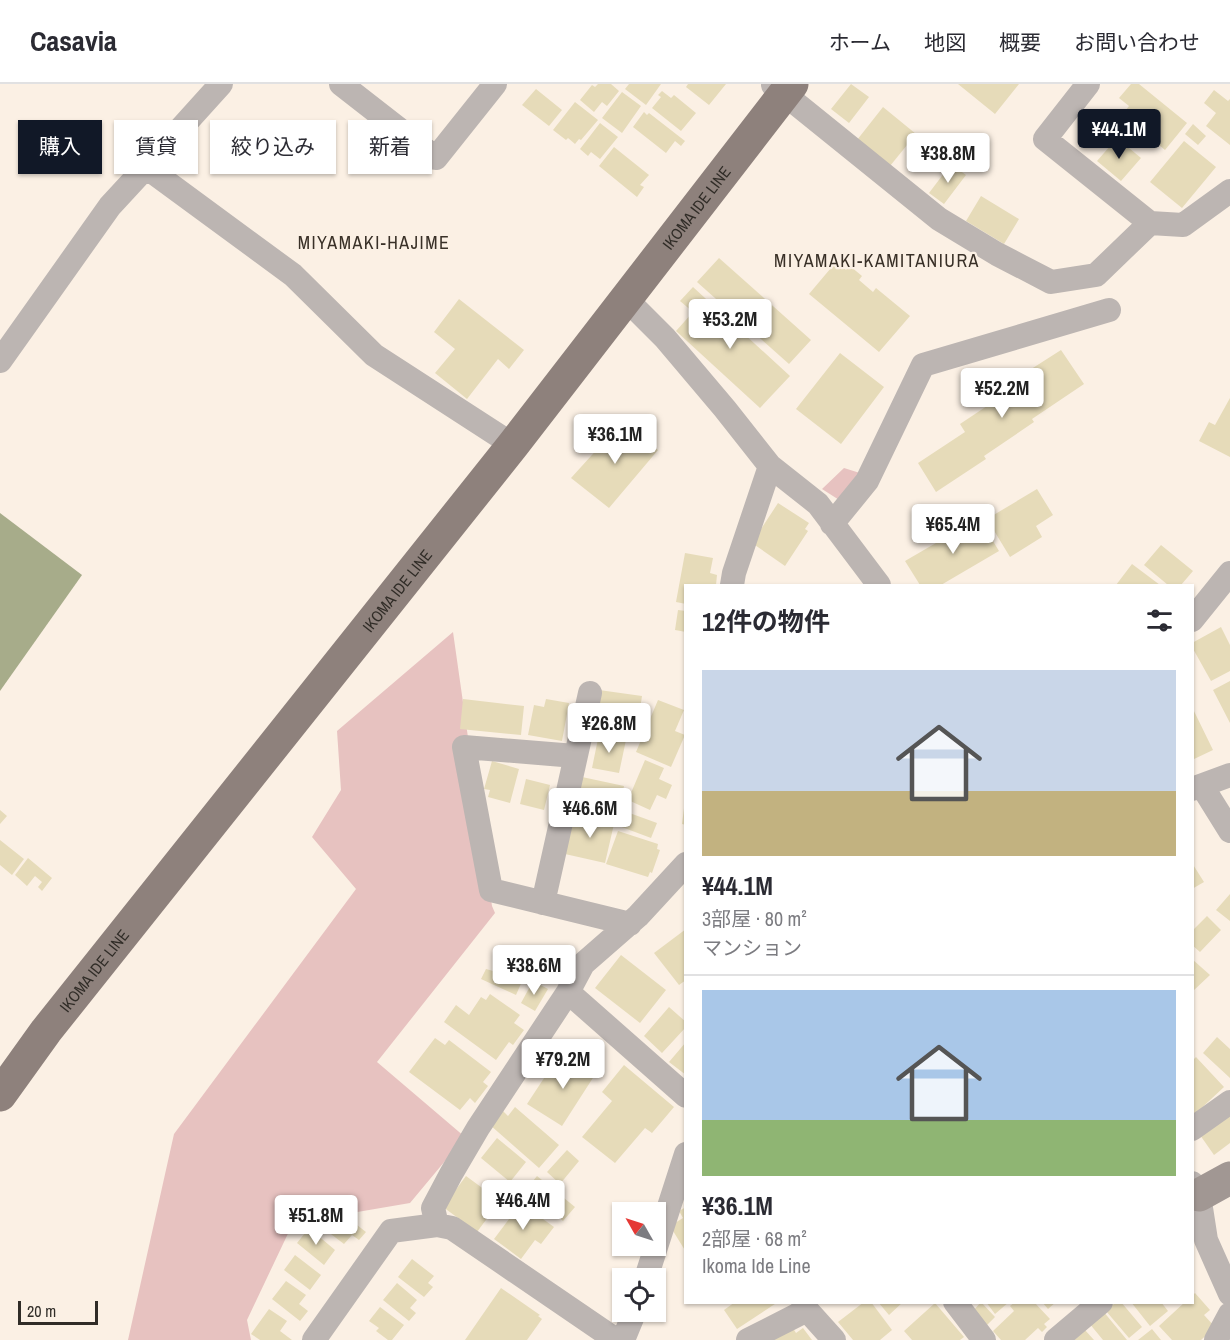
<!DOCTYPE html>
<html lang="ja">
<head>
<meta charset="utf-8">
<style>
  body { margin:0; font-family:"Archivo Narrow","Noto Sans JP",sans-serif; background:#f7f7f7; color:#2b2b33; height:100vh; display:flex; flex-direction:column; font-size:22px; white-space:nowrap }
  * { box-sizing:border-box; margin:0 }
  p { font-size:20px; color:#7c7c81 }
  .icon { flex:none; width:33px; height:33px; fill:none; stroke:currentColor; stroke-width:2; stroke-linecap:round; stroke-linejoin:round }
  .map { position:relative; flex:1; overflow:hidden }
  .panel { position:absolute; left:684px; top:500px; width:510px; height:720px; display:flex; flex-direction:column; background:#fff; border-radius:0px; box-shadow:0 2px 4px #0004 }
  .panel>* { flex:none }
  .top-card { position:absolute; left:18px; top:36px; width:570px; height:54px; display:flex; gap:12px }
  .needle { width:39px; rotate:309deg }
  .tools { position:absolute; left:612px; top:1118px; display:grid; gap:12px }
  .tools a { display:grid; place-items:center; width:54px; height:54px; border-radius:0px; background:#fff; box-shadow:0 2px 4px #0004; font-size:30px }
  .scale { position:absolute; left:18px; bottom:15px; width:80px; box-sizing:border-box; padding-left:6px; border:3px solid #302c27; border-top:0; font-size:16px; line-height:21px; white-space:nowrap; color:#302c27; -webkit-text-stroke:4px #fbf0e4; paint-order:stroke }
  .price { position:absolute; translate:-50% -51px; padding:0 14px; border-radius:6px; background:#fff; color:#222; font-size:20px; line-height:39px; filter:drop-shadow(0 2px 3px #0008) }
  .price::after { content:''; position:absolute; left:50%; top:36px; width:18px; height:14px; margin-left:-9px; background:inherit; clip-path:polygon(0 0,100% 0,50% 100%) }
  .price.active { background:#111827; color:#fff }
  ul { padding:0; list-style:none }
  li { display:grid; align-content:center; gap:12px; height:318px; padding:0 18px }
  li+li { border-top:2px solid #e1e1e2 }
  li span { display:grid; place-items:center; height:186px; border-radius:0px; color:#555 }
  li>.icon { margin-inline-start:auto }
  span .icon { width:108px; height:108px; fill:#fffc; stroke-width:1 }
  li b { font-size:26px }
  h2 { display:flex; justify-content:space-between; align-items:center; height:72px; padding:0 18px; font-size:26px }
  .pill { padding:0 21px; border-radius:0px; background:#fff; box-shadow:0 2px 4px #0004; font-size:21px; line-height:54px }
  .pill.active { background:#111827; color:#fff }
  header { display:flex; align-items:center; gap:36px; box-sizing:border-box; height:84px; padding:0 30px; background:#fff; border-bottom:2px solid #e1e1e2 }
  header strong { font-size:28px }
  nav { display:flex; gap:33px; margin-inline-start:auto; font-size:21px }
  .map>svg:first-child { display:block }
  .green { fill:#e7c2c0 }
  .water { fill:#a7ac8a }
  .building { fill:#e6dbb9 }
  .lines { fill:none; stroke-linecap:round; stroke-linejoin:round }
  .street { stroke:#bcb5b2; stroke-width:24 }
  .secondary { stroke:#a19793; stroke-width:33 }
  .primary { stroke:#8e817c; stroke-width:33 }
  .labels { text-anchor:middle; stroke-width:4.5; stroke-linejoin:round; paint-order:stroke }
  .street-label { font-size:16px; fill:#302c27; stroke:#fbf0e4 }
  .neighbourhood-label { font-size:18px; letter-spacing:1.5px; fill:#393027; stroke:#fbf0e4 }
</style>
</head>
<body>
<header>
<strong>Casavia</strong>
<nav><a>ホーム</a><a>地図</a><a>概要</a><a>お問い合わせ</a></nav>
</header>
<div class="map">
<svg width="1230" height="1256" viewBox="0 0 1230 1256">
  <rect width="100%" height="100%" fill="#fbf0e4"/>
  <path class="green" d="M 844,384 L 863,390 L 847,421 L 822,405 Z
    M 453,548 L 492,822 L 495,829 L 377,978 L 465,1053 L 410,1119 L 293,1139 L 247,1236 L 251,1256 L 128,1256 L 174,1050 L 356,805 L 312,753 L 341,706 L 337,647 Z"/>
  <path class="water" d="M 0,429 L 82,491 L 0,607 Z"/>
  <path class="building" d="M 598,0 L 611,0 L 619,7 L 607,22 L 602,18 L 594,28 L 580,16 L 592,1 L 595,3 Z
    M 629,0 L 661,0 L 646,21 L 625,5 Z
    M 688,0 L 726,0 L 709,21 L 686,3 Z
    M 851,0 L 869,13 L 849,39 L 831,25 Z
    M 958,0 L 1019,0 L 995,30 Z
    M 1131,0 L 1139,0 L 1187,39 L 1165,66 L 1122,31 L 1129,22 L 1119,14 Z
    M 536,5 L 562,26 L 549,42 L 522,21 Z
    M 1214,6 L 1228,17 L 1230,15 L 1230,61 L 1206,42 L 1216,29 L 1204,19 Z
    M 662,7 L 671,14 L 674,11 L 696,29 L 681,47 L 652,24 L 661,13 L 658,11 Z
    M 622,8 L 641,22 L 622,49 L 602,34 Z
    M 575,18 L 598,36 L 581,56 L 579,55 L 575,60 L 568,54 L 566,56 L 553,46 Z
    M 883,23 L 916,50 L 890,82 L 857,56 Z
    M 644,28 L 647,31 L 649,29 L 685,57 L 681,62 L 675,57 L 666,69 L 633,43 Z
    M 600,39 L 618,53 L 600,75 L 591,68 L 588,72 L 580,65 Z
    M 1193,40 L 1206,52 L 1198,61 L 1185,50 Z
    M 1117,54 L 1141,74 L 1121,97 L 1097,77 Z
    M 1184,57 L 1216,83 L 1182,124 L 1150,98 Z
    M 614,63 L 649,91 L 640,101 L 644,103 L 637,113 L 599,82 Z
    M 951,80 L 966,91 L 944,120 L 929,109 Z
    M 981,112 L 1019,135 L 1004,160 L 966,137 Z
    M 719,174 L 811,256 L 789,280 L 697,198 Z
    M 836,178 L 846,186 L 850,182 L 862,192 L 859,196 L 873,208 L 876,204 L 910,232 L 879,268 L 809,210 Z
    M 693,203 L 790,292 L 760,324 L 676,247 L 693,228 L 680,217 Z
    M 459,215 L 524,266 L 509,285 L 498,275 L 467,315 L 435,289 L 455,265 L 434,248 Z
    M 1061,266 L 1084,300 L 1032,335 L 1034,338 L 984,372 L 986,375 L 936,408 L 918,379 L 965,348 L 960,340 L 1011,306 L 1008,300 Z
    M 840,269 L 884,303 L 841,360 L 796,325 Z
    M 1230,314 L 1230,373 L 1199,357 L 1209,338 L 1215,341 Z
    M 621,339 L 658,366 L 609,424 L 571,394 Z
    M 1037,405 L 1053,431 L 1036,442 L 1042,453 L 1010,473 L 987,435 Z
    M 778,419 L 809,439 L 805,445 L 808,447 L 785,482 L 752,459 Z
    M 979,434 L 999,467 L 941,501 L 920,501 L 905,477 Z
    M 1161,461 L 1193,487 L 1181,501 L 1168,501 L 1144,481 Z
    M 685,469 L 713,474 L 710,489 L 717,491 L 716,501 L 686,501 L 686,520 L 676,518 Z
    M 1132,480 L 1160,501 L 1116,501 Z
    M 678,526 L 686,527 L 686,548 L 675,546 Z
    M 1221,543 L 1230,561 L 1230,587 L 1211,597 L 1192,563 L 1192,559 Z
    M 1230,597 L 1230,639 L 1213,606 Z
    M 599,606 L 642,612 L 636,651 L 593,644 Z
    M 463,615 L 524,622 L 521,651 L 460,645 Z
    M 546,615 L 569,619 L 562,657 L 528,651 L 534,621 L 544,623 Z
    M 658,616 L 684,626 L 675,647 L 685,651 L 671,683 L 636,668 Z
    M 1192,623 L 1213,666 L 1192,676 Z
    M 599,650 L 626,656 L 619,689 L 592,684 Z
    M 645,676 L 664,684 L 659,695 L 672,701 L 666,715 L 657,711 L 650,726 L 628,716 Z
    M 492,677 L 519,685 L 510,719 L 488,713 L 490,706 L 484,705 Z
    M 582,693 L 624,702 L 617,734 L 576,726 Z
    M 526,695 L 550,701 L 544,726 L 520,720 Z
    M 684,724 L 686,724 L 686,741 L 682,740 Z
    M 0,726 L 7,732 L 0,740 Z
    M 624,727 L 657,739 L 651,754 L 619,742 Z
    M 575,731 L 614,740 L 605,779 L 565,770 Z
    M 618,747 L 658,760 L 657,765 L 660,766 L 652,789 L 650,788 L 648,793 L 606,780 Z
    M 0,756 L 24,775 L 12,791 L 0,781 Z
    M 28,774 L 52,794 L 42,807 L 38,803 L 42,798 L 35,792 L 27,802 L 15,791 Z
    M 1192,779 L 1204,798 L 1192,805 Z
    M 1230,810 L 1230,837 L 1216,826 Z
    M 1207,832 L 1221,846 L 1200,868 L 1192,861 L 1192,847 Z
    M 686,845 L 686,896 L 679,901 L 654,869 Z
    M 621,871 L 666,906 L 640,939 L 595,904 Z
    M 1192,875 L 1210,891 L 1192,908 Z
    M 497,878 L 515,887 L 513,891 L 523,895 L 516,911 L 481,895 L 486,885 L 493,887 Z
    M 533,897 L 548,905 L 535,927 L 521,919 Z
    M 490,910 L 520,931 L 514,939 L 524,946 L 513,961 L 509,958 L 496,976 L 444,938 L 456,921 L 469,931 L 481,913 L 486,916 Z
    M 669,923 L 686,938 L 686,943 L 662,969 L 644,952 Z
    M 1217,953 L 1230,965 L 1230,994 L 1203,969 Z
    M 435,954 L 445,961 L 449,956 L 491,988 L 483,998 L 488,1002 L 475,1019 L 470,1014 L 460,1026 L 409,988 Z
    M 686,958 L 686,991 L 669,978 Z
    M 573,969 L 598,986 L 562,1042 L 527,1020 L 548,988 L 557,994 Z
    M 1196,973 L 1224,1003 L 1194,1031 L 1192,977 Z
    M 624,981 L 674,1023 L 652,1049 L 645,1044 L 615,1079 L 582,1053 L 612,1017 L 602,1008 Z
    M 515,1023 L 559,1061 L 539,1084 L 490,1041 L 503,1027 L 508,1032 Z
    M 1230,1029 L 1230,1059 L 1214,1071 L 1200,1051 Z
    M 497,1054 L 526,1078 L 510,1098 L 481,1074 Z
    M 567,1066 L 579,1077 L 560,1100 L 547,1088 Z
    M 466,1092 L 500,1117 L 477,1148 L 443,1123 Z
    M 537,1092 L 575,1123 L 563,1137 L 539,1116 L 534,1122 L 521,1112 Z
    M 521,1119 L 554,1143 L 541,1160 L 535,1156 L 521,1175 L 494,1155 Z
    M 686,1123 L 686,1168 L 670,1142 L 683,1134 L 679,1127 Z
    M 343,1130 L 366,1148 L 359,1156 L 352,1151 L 344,1160 L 323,1144 L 331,1133 L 337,1138 Z
    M 309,1144 L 335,1166 L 324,1181 L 297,1159 Z
    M 295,1171 L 321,1191 L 310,1206 L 284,1186 Z
    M 412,1175 L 434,1192 L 428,1199 L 433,1203 L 424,1213 L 398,1193 Z
    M 286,1197 L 306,1211 L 299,1220 L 308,1227 L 300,1237 L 272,1215 Z
    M 397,1199 L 417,1216 L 410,1224 L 416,1229 L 409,1237 L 383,1216 Z
    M 501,1204 L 540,1231 L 538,1232 L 542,1235 L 527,1256 L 465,1256 Z
    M 1195,1209 L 1210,1226 L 1204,1231 L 1215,1243 L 1201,1256 L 1172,1256 L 1159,1242 L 1185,1218 L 1192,1218 L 1192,1212 Z
    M 735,1218 L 778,1218 L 737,1245 L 724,1226 Z
    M 864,1218 L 871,1218 L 892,1246 L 880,1256 L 853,1256 L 838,1238 Z
    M 878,1218 L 903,1218 L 889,1231 Z
    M 981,1218 L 995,1233 L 986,1242 L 972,1228 Z
    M 986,1218 L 1009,1218 L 995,1230 Z
    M 1015,1218 L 1034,1218 L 1050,1235 L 1044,1240 L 1047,1243 L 1042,1248 L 1038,1244 L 1025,1256 L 1001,1256 L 993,1247 L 1014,1227 L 1010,1222 Z
    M 1042,1218 L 1056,1218 L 1048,1225 Z
    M 1116,1218 L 1121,1218 L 1142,1243 L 1129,1254 L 1106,1227 Z
    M 1131,1218 L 1161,1218 L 1168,1227 L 1150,1242 Z
    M 935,1219 L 964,1253 L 960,1256 L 912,1256 L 904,1247 Z
    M 380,1223 L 404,1241 L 392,1256 L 388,1256 L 376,1247 L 379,1244 L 369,1237 Z
    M 269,1225 L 287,1237 L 280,1247 L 292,1256 L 260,1256 L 251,1250 Z
    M 1103,1227 L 1127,1256 L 1103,1256 L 1089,1239 Z
    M 791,1241 L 796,1249 L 803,1244 L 812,1256 L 770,1256 Z
    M 1152,1245 L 1161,1256 L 1138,1256 Z
    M 1085,1246 L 1094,1256 L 1074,1256 Z"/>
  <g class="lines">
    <path class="street" d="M 221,0 L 146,83 L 293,191 L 374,271 L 513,361
      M 341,0 L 436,74 L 495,0
      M 1088,0 L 1045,55 L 1150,139
      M 773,1 L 939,135 L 997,170 L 1051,198 L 1096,191 L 1150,139 L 1183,141 L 1230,107
      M 625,214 L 665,254 L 725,325 L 770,382 L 818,420 L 879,501
      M 0,277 L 110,122 L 146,83
      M 832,440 L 867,397 L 923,281 L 1109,226
      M 732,501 L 734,489 L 770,382
      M 1192,536 L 1230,489
      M 575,672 L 464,663 L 491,806 L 630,840
      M 1202,702 L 1230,747
      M 1192,705 L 1230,691
      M 543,819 L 590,609
      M 568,908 L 686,1012
      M 1192,1045 L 1230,1018
      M 1192,1099 L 1199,1111 L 1206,1156 L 1230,1210
      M 437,1141 L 452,1144 L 616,1256
      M 646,1194 L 686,1070
      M 803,1218 L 807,1226 L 834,1256
      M 955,1218 L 984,1256
      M 314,1256 L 391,1147 L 437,1141 L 433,1124 L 451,1090 L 478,1044 L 568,908 L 583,880 L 638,832 L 686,780
      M 623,1256 L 635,1227
      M 748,1256 L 807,1226
      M 1056,1256 L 1101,1218
      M 1216,1256 L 1230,1230"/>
    <path class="secondary" d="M 1199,1111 L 1230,1094"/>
    <path class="primary" id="s1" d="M 0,1011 L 46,947 L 513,361 L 792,0"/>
  </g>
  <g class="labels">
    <g class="street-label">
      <text dy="6" stroke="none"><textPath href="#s1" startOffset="1128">IKOMA IDE LINE</textPath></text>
      <text dy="6" stroke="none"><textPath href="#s1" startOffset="642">IKOMA IDE LINE</textPath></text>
      <text dy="6" stroke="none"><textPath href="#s1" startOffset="156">IKOMA IDE LINE</textPath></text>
    </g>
    <g class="neighbourhood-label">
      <text x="374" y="165">MIYAMAKI-HAJIME</text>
      <text x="877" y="183">MIYAMAKI-KAMITANIURA</text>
    </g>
  </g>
</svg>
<div class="tools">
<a><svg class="needle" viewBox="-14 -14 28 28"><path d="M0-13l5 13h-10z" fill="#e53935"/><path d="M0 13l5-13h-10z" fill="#7c7c81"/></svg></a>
<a><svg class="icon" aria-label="locate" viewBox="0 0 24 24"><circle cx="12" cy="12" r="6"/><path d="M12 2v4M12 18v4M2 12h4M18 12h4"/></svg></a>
</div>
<div class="scale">20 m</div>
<b class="price active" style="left:1119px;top:76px">¥44.1M</b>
<b class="price" style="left:948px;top:100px">¥38.8M</b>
<b class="price" style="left:730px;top:266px">¥53.2M</b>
<b class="price" style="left:1002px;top:335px">¥52.2M</b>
<b class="price" style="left:615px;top:381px">¥36.1M</b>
<b class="price" style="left:953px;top:471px">¥65.4M</b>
<b class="price" style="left:609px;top:670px">¥26.8M</b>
<b class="price" style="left:590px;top:755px">¥46.6M</b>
<b class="price" style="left:534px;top:912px">¥38.6M</b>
<b class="price" style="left:563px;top:1006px">¥79.2M</b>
<b class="price" style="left:523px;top:1147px">¥46.4M</b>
<b class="price" style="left:316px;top:1162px">¥51.8M</b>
<div class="top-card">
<a class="pill active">購入</a>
<a class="pill">賃貸</a>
<a class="pill">絞り込み</a>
<a class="pill">新着</a>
</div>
<section class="panel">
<h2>12件の物件<svg class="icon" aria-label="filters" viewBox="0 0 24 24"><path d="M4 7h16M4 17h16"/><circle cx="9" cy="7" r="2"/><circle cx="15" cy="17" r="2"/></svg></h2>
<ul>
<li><span style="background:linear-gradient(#c9d6e8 65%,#c2b280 0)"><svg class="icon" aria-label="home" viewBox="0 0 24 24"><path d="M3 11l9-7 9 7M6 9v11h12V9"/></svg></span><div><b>¥44.1M</b><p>3部屋 · 80 m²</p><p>マンション</p></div></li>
<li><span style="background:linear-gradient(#a9c7e8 70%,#8fb573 0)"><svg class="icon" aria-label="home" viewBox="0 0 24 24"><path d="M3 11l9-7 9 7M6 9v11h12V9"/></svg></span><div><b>¥36.1M</b><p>2部屋 · 68 m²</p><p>Ikoma Ide Line</p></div></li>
</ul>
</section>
</div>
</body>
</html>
